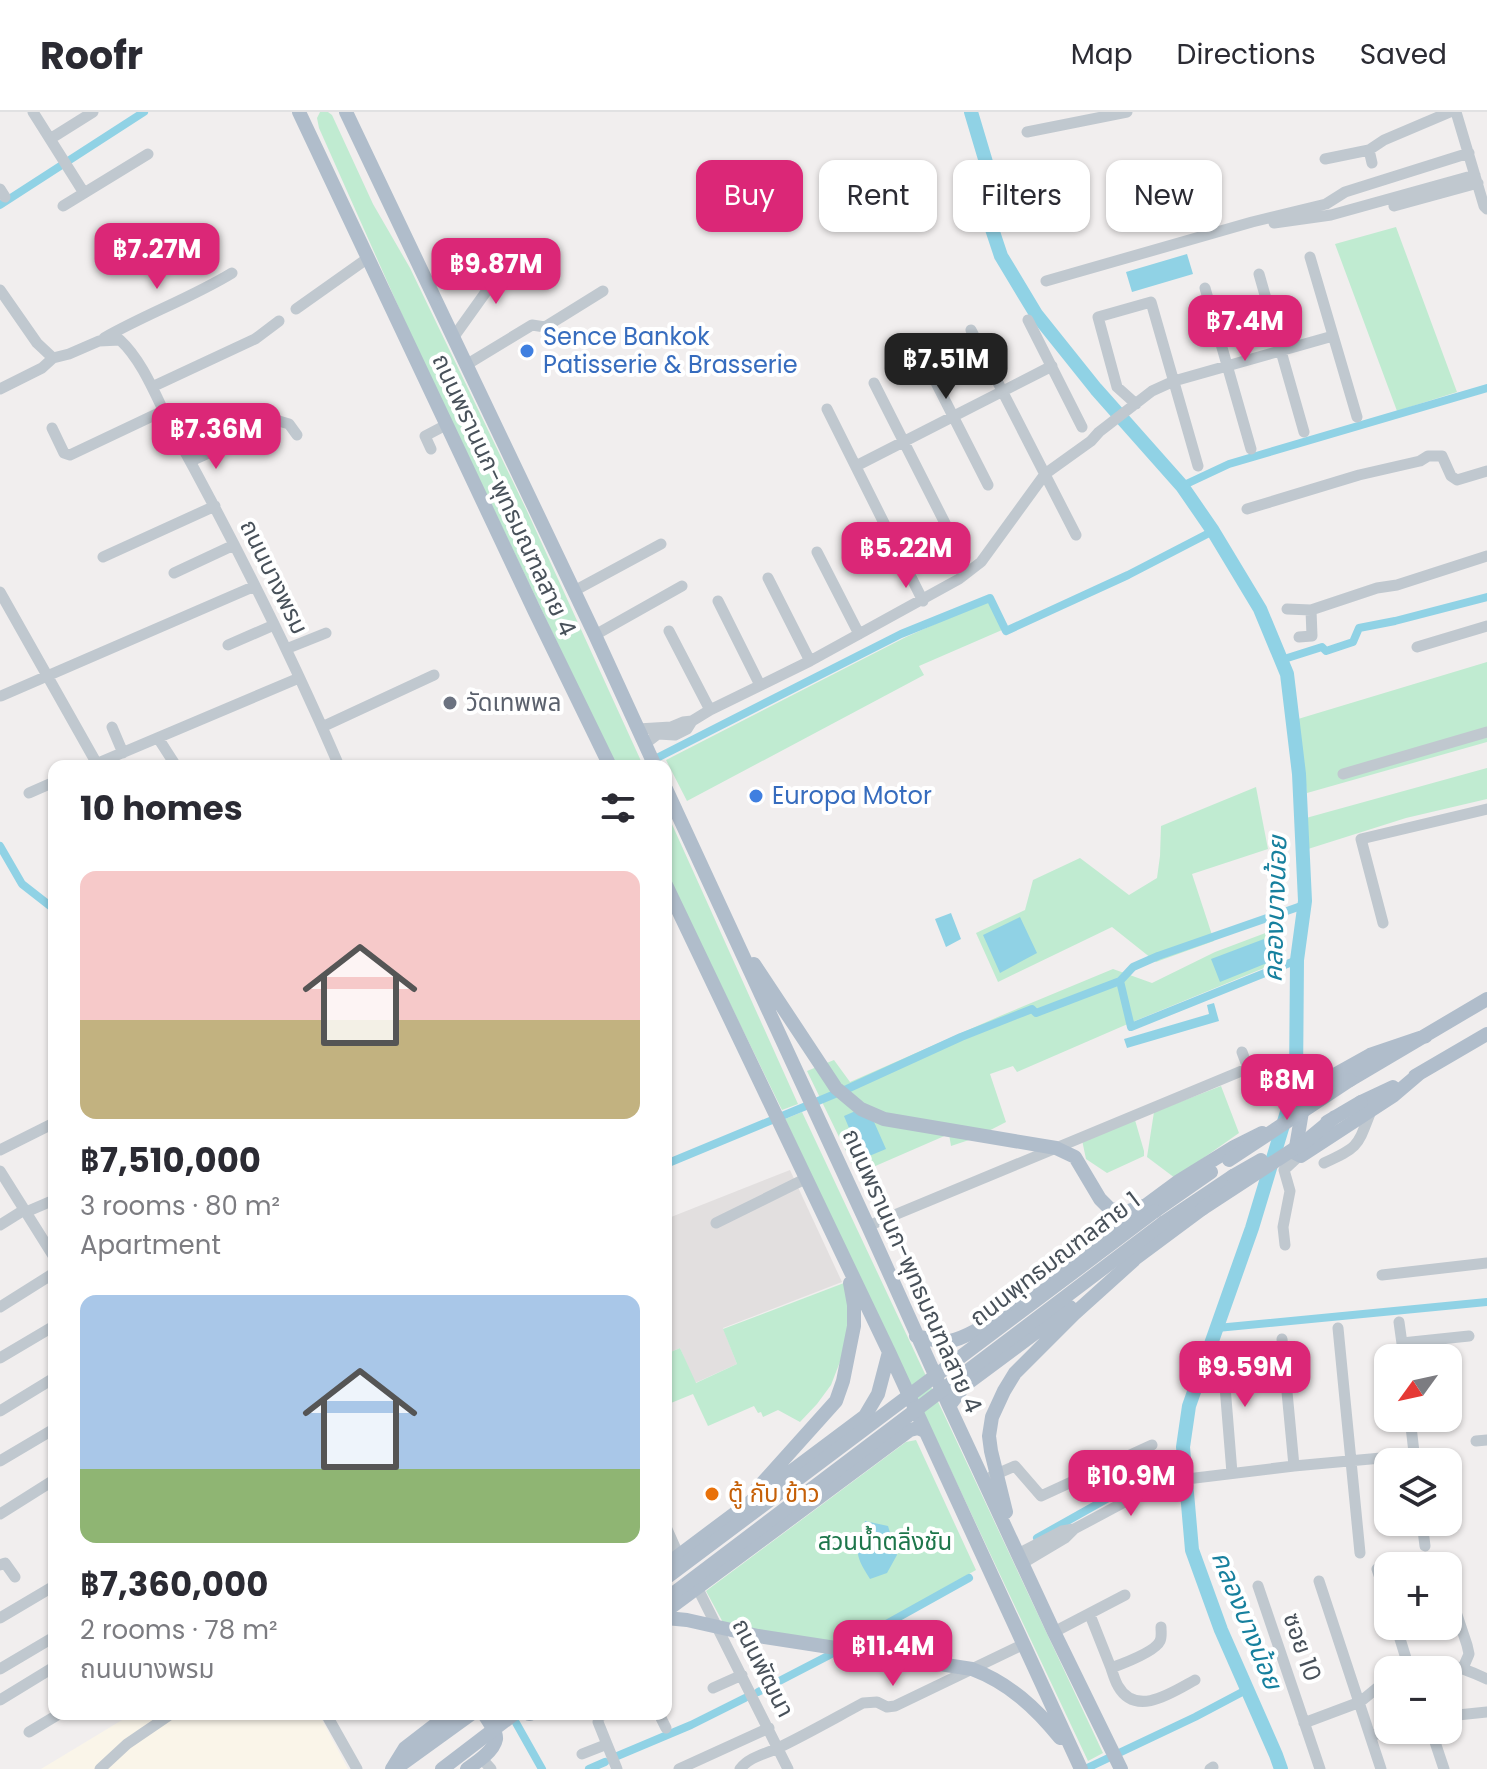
<!DOCTYPE html>
<html lang="en">
<head>
<meta charset="utf-8">
<style>
  body { margin:0; font-family:Poppins,"Noto Sans Thai",sans-serif; background:#f2f2f3; color:#2b2b33; height:100vh; display:flex; flex-direction:column; font-size:30px; white-space:nowrap }
  * { box-sizing:border-box; margin:0 }
  p { font-size:26px; color:#7c7c81 }
  .icon { flex:none; width:44px; height:44px; fill:none; stroke:currentColor; stroke-width:2; stroke-linecap:round; stroke-linejoin:round }
  .map { position:relative; flex:1; overflow:hidden }
  .drawer { position:absolute; left:48px; top:648px; width:624px; height:960px; display:flex; flex-direction:column; background:#fff; border-radius:16px; box-shadow:0 2px 6px #0004 }
  .drawer>* { flex:none }
  .guide { position:absolute; left:696px; top:48px; width:670px; height:72px; display:flex; gap:16px }
  .needle { width:52px; rotate:237deg }
  .tools { position:absolute; left:1374px; top:1232px; display:grid; gap:16px }
  .tools a { display:grid; place-items:center; width:88px; height:88px; border-radius:16px; background:#fff; box-shadow:0 2px 6px #0004; font-size:40px }
  .price { position:absolute; translate:-50% -68px; padding:0 18px; border-radius:16px; background:#db2777; color:#fff; font-size:26px; line-height:52px; filter:drop-shadow(0 2px 4px #0008) }
  .price::after { content:''; position:absolute; left:50%; top:48px; width:24px; height:18px; margin-left:-12px; background:inherit; clip-path:polygon(0 0,100% 0,50% 100%) }
  .price.current { background:#222; color:#fff }
  ul { padding:0; list-style:none }
  li { display:grid; align-content:center; gap:16px; height:424px; padding:0 32px }
  li span { display:grid; place-items:center; height:248px; border-radius:16px; color:#555 }
  li>.icon { margin-inline-start:auto }
  span .icon { width:144px; height:144px; fill:#fffc; stroke-width:1 }
  li b { font-size:34px }
  h2 { display:flex; justify-content:space-between; align-items:center; height:96px; padding:0 32px; font-size:34px }
  .tag { padding:0 28px; border-radius:16px; background:#fff; box-shadow:0 2px 6px #0004; font-size:28px; line-height:72px }
  .tag.current { background:#db2777; color:#fff }
  header { display:flex; align-items:center; gap:48px; box-sizing:border-box; height:112px; padding:0 40px; background:#fff; border-bottom:2px solid #e1e1e2 }
  header strong { font-size:38px }
  nav { display:flex; gap:44px; margin-inline-start:auto; font-size:28px }
  .map>svg:first-child { display:block }
  .commercial { fill:#faf5e9 }
  .education { fill:#e2dfdf }
  .green { fill:#c0ebd1 }
  .water { fill:#90d2e5 }
  .lines { fill:none; stroke-linecap:round; stroke-linejoin:round }
  .canal { stroke:#90d2e5; stroke-width:8 }
  .river { stroke:#90d2e5; stroke-width:14 }
  .minor { stroke:#c0c8cf; stroke-width:11 }
  .major { stroke:#b0bdcb; stroke-width:14 }
  .major-bridge { stroke:#b0bdcb; stroke-width:14 }
  .shop-dot { fill:#3f7fe0; stroke:#fff; stroke-width:3 }
  .worship-dot { fill:#6b7280; stroke:#fff; stroke-width:3 }
  .food-dot { fill:#e8710a; stroke:#fff; stroke-width:3 }
  .labels { text-anchor:middle; stroke-width:8; stroke-linejoin:round; paint-order:stroke }
  .shop-label { font-size:24px; fill:#366cbe; stroke:#fff; text-anchor:start }
  .street-label { font-size:24px; fill:#48515a; stroke:#fff }
  .worship-label { font-size:24px; fill:#5b616d; stroke:#fff; text-anchor:start }
  .food-label { font-size:24px; fill:#c56008; stroke:#fff; text-anchor:start }
  .park-label { font-size:24px; fill:#1e764b; stroke:#fff }
  .water-label { font-size:26px; font-style:italic; fill:#17809e; stroke:#fff }
</style>
</head>
<body>
<header>
<strong>Roofr</strong>
<nav><a>Map</a><a>Directions</a><a>Saved</a></nav>
</header>
<div class="map">
<svg width="1487" height="1657" viewBox="0 0 1487 1657">
  <rect width="100%" height="100%" fill="#f1eeee"/>
  <path class="commercial" d="M 132,1602 L 319,1602 L 348,1657 L 41,1657 Z"/>
  <path class="education" d="M 790,1058 L 842,1170 L 723,1216 L 737,1252 L 695,1271 L 680,1236 L 666,1242 L 666,1107 Z"/>
  <path class="green" d="M 320,0 L 328,0 L 332,3 L 373,92 L 410,156 L 527,399 L 641,649 L 632,654 L 616,654 L 415,232 L 319,16 L 317,6 Z
    M 1396,115 L 1457,280 L 1397,299 L 1335,132 Z
    M 989,488 L 1002,518 L 919,554 L 924,563 L 687,689 L 666,648 L 906,525 Z
    M 1487,550 L 1487,630 L 1307,681 L 1298,607 Z
    M 1487,656 L 1487,687 L 1406,706 L 1308,737 L 1306,706 Z
    M 1256,675 L 1268,737 L 1192,762 L 1214,829 L 1156,850 L 1112,815 L 998,870 L 976,821 L 1025,798 L 1033,768 L 1080,746 L 1129,783 L 1157,766 L 1160,744 L 1161,714 Z
    M 666,699 L 798,992 L 782,998 L 666,761 Z
    M 1276,817 L 1286,847 L 1130,911 L 1017,960 L 1013,954 L 990,962 L 1006,1010 L 975,1026 L 951,1034 L 949,1022 L 857,1062 L 807,959 L 834,948 L 850,970 L 1000,904 L 1113,857 L 1152,871 L 1215,840 Z
    M 1221,974 L 1239,1021 L 1175,1066 L 1147,1045 L 1154,1000 Z
    M 802,1000 L 1103,1641 L 1088,1649 L 785,1007 Z
    M 1135,1008 L 1144,1039 L 1144,1044 L 1107,1061 L 1086,1047 L 1082,1028 Z
    M 844,1171 L 854,1193 L 843,1242 L 831,1273 L 817,1292 L 800,1310 L 778,1298 L 763,1305 L 761,1300 L 758,1301 L 754,1294 L 708,1314 L 693,1282 L 666,1293 L 666,1242 L 680,1236 L 696,1271 L 737,1252 L 723,1217 Z
    M 916,1328 L 976,1458 L 836,1537 L 726,1516 L 706,1479 L 906,1330 Z"/>
  <path class="water" d="M 1187,142 L 1193,162 L 1132,180 L 1126,160 Z
    M 951,801 L 961,827 L 946,835 L 935,807 Z
    M 1020,805 L 1037,841 L 1000,861 L 983,823 Z
    M 1264,827 L 1272,849 L 1220,870 L 1211,847 Z
    M 1214,891 L 1219,909 L 1127,936 L 1124,927 L 1209,902 L 1207,893 Z
    M 867,994 L 886,1037 L 862,1047 L 844,1004 Z
    M 865,1409 L 888,1414 L 897,1443 L 887,1461 L 870,1467 C 853,1441 856,1439 865,1409 Z"/>
  <g class="lines">
    <path class="canal" d="M 0,93 L 144,0
      M 1182,374 L 1229,352 L 1487,276
      M 1281,548 L 1322,535 L 1326,539 L 1353,530 L 1359,516 L 1395,509 L 1487,485
      M 641,654 L 901,522 L 990,486 L 1006,519 L 1128,463 L 1213,419
      M 0,734 L 22,772 L 54,797
      M 1120,869 L 1133,855 L 1158,844 L 1304,793
      M 666,1052 L 847,977 L 961,925 L 1032,897 L 1036,901 L 1120,869 L 1131,915 L 1297,848
      M 1217,1216 L 1487,1190
      M 1037,1426 L 1151,1362 L 1162,1356 L 1185,1355
      M 758,1580 L 845,1535 L 969,1466
      M 511,1602 L 542,1657
      M 615,1645 L 691,1613 L 745,1586
      M 589,1657 L 605,1650
      M 1085,1657 L 1195,1605 L 1248,1577"/>
    <path class="river" d="M 971,0 L 988,57 L 992,117 L 1001,144 L 1036,202 L 1096,277 L 1182,374 L 1213,419 L 1260,497 L 1287,562 L 1299,662 L 1305,789 L 1297,848 L 1296,970 L 1252,1116 L 1189,1294 L 1183,1335 L 1192,1438 L 1221,1518 L 1276,1643 L 1281,1657"/>
    <path class="minor" d="M 33,0 L 84,81
      M 1456,0 L 1484,94 L 1487,97
      M 1027,20 L 1127,0
      M 50,27 L 93,0
      M 1369,38 L 1372,51
      M 1325,47 L 1369,38 L 1384,28 L 1450,0
      M 0,77 L 5,85
      M 63,94 L 148,42
      M 1394,94 L 1478,71
      M 1274,111 L 1331,103 L 1475,63
      M 1310,145 L 1357,305
      M 1259,162 L 1304,320
      M 1046,169 L 1252,110 L 1326,92 L 1345,80 L 1469,41
      M 1205,176 L 1251,337
      M 0,178 L 37,231 L 53,246 L 69,242 L 99,229 L 120,228 C 144,250 158,290 173,318 C 233,427 290,539 339,654
      M 296,197 L 368,146
      M 1028,208 L 1082,315
      M 971,218 L 1076,423
      M 104,226 C 146,202 191,186 232,161
      M 453,226 L 488,177 L 529,151
      M 924,247 L 988,373
      M 466,253 L 532,213 L 545,215 L 603,179
      M 874,271 L 950,421
      M 152,275 L 255,227 L 279,209
      M 0,277 L 42,256 L 53,246
      M 1136,292 L 1117,275 L 1098,205 L 1151,190 L 1198,354
      M 827,297 L 923,489
      M 52,316 L 64,341 L 70,343 L 163,299
      M 431,337 L 425,324 L 446,313
      M 191,349 L 279,309 L 289,312 L 297,323
      M 856,354 L 1052,254
      M 1247,397 L 1359,363 L 1420,349 L 1428,344 L 1442,344 L 1451,364 L 1457,368 L 1487,359
      M 817,440 L 859,522
      M 103,445 L 215,394
      M 174,461 L 234,433
      M 768,466 L 810,549
      M 574,479 L 661,432
      M 0,480 L 97,652
      M 718,489 L 760,573
      M 1287,497 L 1311,498 L 1377,476 L 1397,473 L 1487,444
      M 669,519 L 710,598
      M 595,523 L 682,474
      M 1299,525 L 1312,524 L 1311,498
      M 228,533 L 274,513
      M 1417,535 L 1487,514
      M 286,537 L 326,521
      M 1,584 L 255,474
      M 112,615 L 123,641
      M 322,615 L 434,563
      M 638,617 L 671,615 L 683,610 L 692,609
      M 158,626 L 176,654
      M 645,632 L 658,622 L 675,623 L 687,617 L 692,609 L 710,598 L 810,549 L 959,467 L 981,450 L 1045,362 L 1091,329 L 1099,320 L 1152,279 L 1174,269 L 1333,224
      M 91,654 L 299,566
      M 1343,662 L 1487,620
      M 29,681 L 54,670
      M 1383,811 L 1361,727 L 1487,697
      M 1242,940 L 1248,956
      M 0,1038 L 54,1011
      M 1324,1051 C 1359,1035 1357,1035 1371,999
      M 0,1059 L 54,1145
      M 26,1100 L 54,1088
      M 716,1111 L 807,1066
      M 0,1113 L 24,1098
      M 868,1114 L 1256,953
      M 1285,1133 L 1283,1115 L 1290,1079 L 1284,1058 L 1299,1044
      M 1382,1163 L 1487,1151
      M 0,1195 L 54,1161
      M 1399,1210 L 1404,1246
      M 1338,1216 L 1360,1441
      M 1282,1227 L 1294,1354
      M 1402,1231 L 1469,1224
      M 1222,1237 L 1232,1361
      M 0,1246 L 54,1214
      M 0,1299 L 54,1266
      M 1410,1306 L 1415,1349
      M 1476,1329 L 1487,1328
      M 0,1349 L 54,1317
      M 992,1364 L 1015,1354 L 1041,1384 L 1152,1333
      M 0,1402 L 54,1368
      M 1422,1410 L 1425,1434
      M 666,1415 L 679,1444
      M 1074,1417 L 1162,1370 L 1294,1354 L 1414,1343
      M 1018,1442 L 1062,1419 L 1074,1417 L 1065,1426 L 1023,1451
      M 1440,1451 L 1441,1454
      M 0,1453 L 5,1451 L 15,1465
      M 1377,1457 L 1388,1490
      M 1319,1469 L 1381,1657
      M 1258,1474 L 1320,1657
      M 697,1475 L 788,1657
      M 1448,1476 L 1467,1533 L 1469,1542 L 1463,1556
      M 1090,1503 L 1111,1556 C 1122,1552 1155,1540 1160,1529 C 1162,1525 1161,1520 1161,1515
      M 0,1506 L 54,1474
      M 1396,1514 L 1409,1556
      M 1054,1520 L 1125,1483
      M 1111,1556 C 1113,1562 1115,1569 1118,1574 C 1136,1606 1173,1580 1195,1568
      M 0,1557 L 54,1525
      M 1406,1558 C 1438,1546 1457,1553 1487,1567
      M 713,1576 L 742,1563
      M 0,1588 L 54,1555
      M 326,1602 L 357,1657
      M 604,1602 L 599,1605 L 598,1610 L 617,1657
      M 659,1602 L 666,1616
      M 1448,1604 L 1487,1600
      M 1304,1611 L 1360,1590 L 1388,1567
      M 1431,1618 L 1444,1657
      M 29,1620 L 59,1602
      M 1371,1624 L 1389,1618
      M 582,1642 L 605,1633
      M 482,1647 L 491,1657
      M 100,1657 L 127,1632 L 171,1602
      M 679,1657 L 769,1616
      M 740,1657 C 749,1645 765,1642 778,1636 C 807,1622 835,1606 863,1591 L 877,1590 L 887,1595 L 895,1594 L 1024,1532
      M 1210,1657 L 1213,1655"/>
    <path class="major" d="M 299,0 L 535,500 L 610,654
      M 346,0 L 595,523 L 655,654
      M 666,677 L 868,1114 L 949,1294 L 1054,1520 L 1121,1657
      M 666,773 L 889,1240 L 1081,1657
      M 754,852 L 836,976 L 861,997 L 884,1007 L 1056,1036 L 1075,1045 L 1100,1087 L 1110,1097 L 1126,1100 L 1147,1093
      M 1420,961 L 1393,984 L 1301,1044 L 1295,1041 L 1305,982 L 1309,977 L 1370,943 L 1426,924
      M 1415,964 L 1487,922
      M 1350,968 L 1487,887
      M 1361,990 L 1393,975
      M 1155,1099 L 1211,1060
      M 1163,1111 L 1233,1064
      M 1128,1152 L 1202,1097
      M 916,1224 C 946,1231 949,1233 977,1218 L 1179,1069 L 1234,1035 L 1262,1021
      M 949,1294 L 964,1274 L 1070,1195
      M 757,1377 L 836,1289 L 843,1269 L 854,1214 L 854,1193 L 850,1171
      M 1006,1400 L 991,1339 L 989,1324 L 992,1305 L 1004,1279 L 1015,1261 L 1074,1202 L 1134,1148
      M 666,1453 L 865,1304 L 878,1282 L 889,1240
      M 666,1499 L 910,1318 L 918,1316 L 925,1319
      M 666,1506 L 687,1508 L 758,1524 L 972,1557 C 1009,1571 1036,1596 1060,1626
      M 529,1602 L 530,1602
      M 392,1657 L 405,1636 L 449,1602
      M 395,1657 L 471,1602
      M 467,1657 C 476,1651 494,1639 496,1627 C 497,1620 488,1609 484,1602"/>
    <path class="major-bridge" d="M 1327,1010 L 1361,990
      M 1229,1048 L 1350,968
      M 1233,1064 L 1261,1048
      M 1202,1097 L 1306,1029 L 1335,1005
      M 666,1466 L 1155,1099
      M 666,1487 L 1163,1111
      M 442,1657 L 514,1602"/>
  </g>
  <g class="shop-dot">
    <circle cx="527" cy="239" r="8"/>
    <circle cx="756" cy="684" r="8"/>
  </g>
  <circle class="worship-dot" cx="450" cy="591" r="8"/>
  <circle class="food-dot" cx="712" cy="1382" r="8"/>
  <g class="labels">
    <g class="shop-label">
      <text x="543" y="233">Sence Bankok<tspan x="543" dy="28">Patisserie &amp; Brasserie</tspan></text>
      <text x="772" y="692">Europa Motor</text>
    </g>
    <g class="street-label">
      <text transform="translate(504 383) rotate(65)" y="8">ถนนพรานนก-พุทธมณฑลสาย 4</text>
      <text transform="translate(274 465) rotate(64)" y="8">ถนนบางพรม</text>
      <text transform="translate(1055 1147) rotate(-37)" y="8">ถนนพุทธมณฑลสาย 1</text>
      <text transform="translate(912 1159) rotate(66)" y="8">ถนนพรานนก-พุทธมณฑลสาย 4</text>
      <text transform="translate(1302 1535) rotate(71)" y="8">ซอย 10</text>
      <text transform="translate(763 1556) rotate(63)" y="8">ถนนพัฒนา</text>
    </g>
    <g class="worship-label">
      <text x="466" y="599">วัดเทพพล</text>
    </g>
    <g class="food-label">
      <text x="728" y="1390">ตู้ กับ ข้าว</text>
    </g>
    <g class="park-label">
      <text x="885" y="1438">สวนน้ำตลิ่งชัน</text>
    </g>
    <g class="water-label">
      <text transform="translate(1275 797) rotate(-88)" y="9">คลองบางน้อย</text>
      <text transform="translate(1247 1508) rotate(68)" y="9">คลองบางน้อย</text>
    </g>
  </g>
</svg>
<div class="tools">
<a><svg class="needle" viewBox="-14 -14 28 28"><path d="M0-13l5 13h-10z" fill="#e53935"/><path d="M0 13l5-13h-10z" fill="#7c7c81"/></svg></a>
<a><svg class="icon" aria-label="layers" viewBox="0 0 24 24"><path d="M12 4l9 5-9 5-9-5zM3 14l9 5 9-5"/></svg></a>
<a>+</a>
<a>−</a>
</div>
<b class="price" style="left:157px;top:179px">฿7.27M</b>
<b class="price" style="left:496px;top:194px">฿9.87M</b>
<b class="price" style="left:1245px;top:251px">฿7.4M</b>
<b class="price current" style="left:946px;top:289px">฿7.51M</b>
<b class="price" style="left:216px;top:359px">฿7.36M</b>
<b class="price" style="left:906px;top:478px">฿5.22M</b>
<b class="price" style="left:1287px;top:1010px">฿8M</b>
<b class="price" style="left:1245px;top:1297px">฿9.59M</b>
<b class="price" style="left:1131px;top:1406px">฿10.9M</b>
<b class="price" style="left:893px;top:1576px">฿11.4M</b>
<div class="guide">
<a class="tag current">Buy</a>
<a class="tag">Rent</a>
<a class="tag">Filters</a>
<a class="tag">New</a>
</div>
<section class="drawer">
<h2>10 homes<svg class="icon" aria-label="filters" viewBox="0 0 24 24"><path d="M4 7h16M4 17h16"/><circle cx="9" cy="7" r="2"/><circle cx="15" cy="17" r="2"/></svg></h2>
<ul>
<li><span style="background:linear-gradient(#f6c9c9 60%,#c2b280 0)"><svg class="icon" aria-label="home" viewBox="0 0 24 24"><path d="M3 11l9-7 9 7M6 9v11h12V9"/></svg></span><div><b>฿7,510,000</b><p>3 rooms · 80 m²</p><p>Apartment</p></div></li>
<li><span style="background:linear-gradient(#a9c7e8 70%,#8fb573 0)"><svg class="icon" aria-label="home" viewBox="0 0 24 24"><path d="M3 11l9-7 9 7M6 9v11h12V9"/></svg></span><div><b>฿7,360,000</b><p>2 rooms · 78 m²</p><p>ถนนบางพรม</p></div></li>
</ul>
</section>
</div>
</body>
</html>
